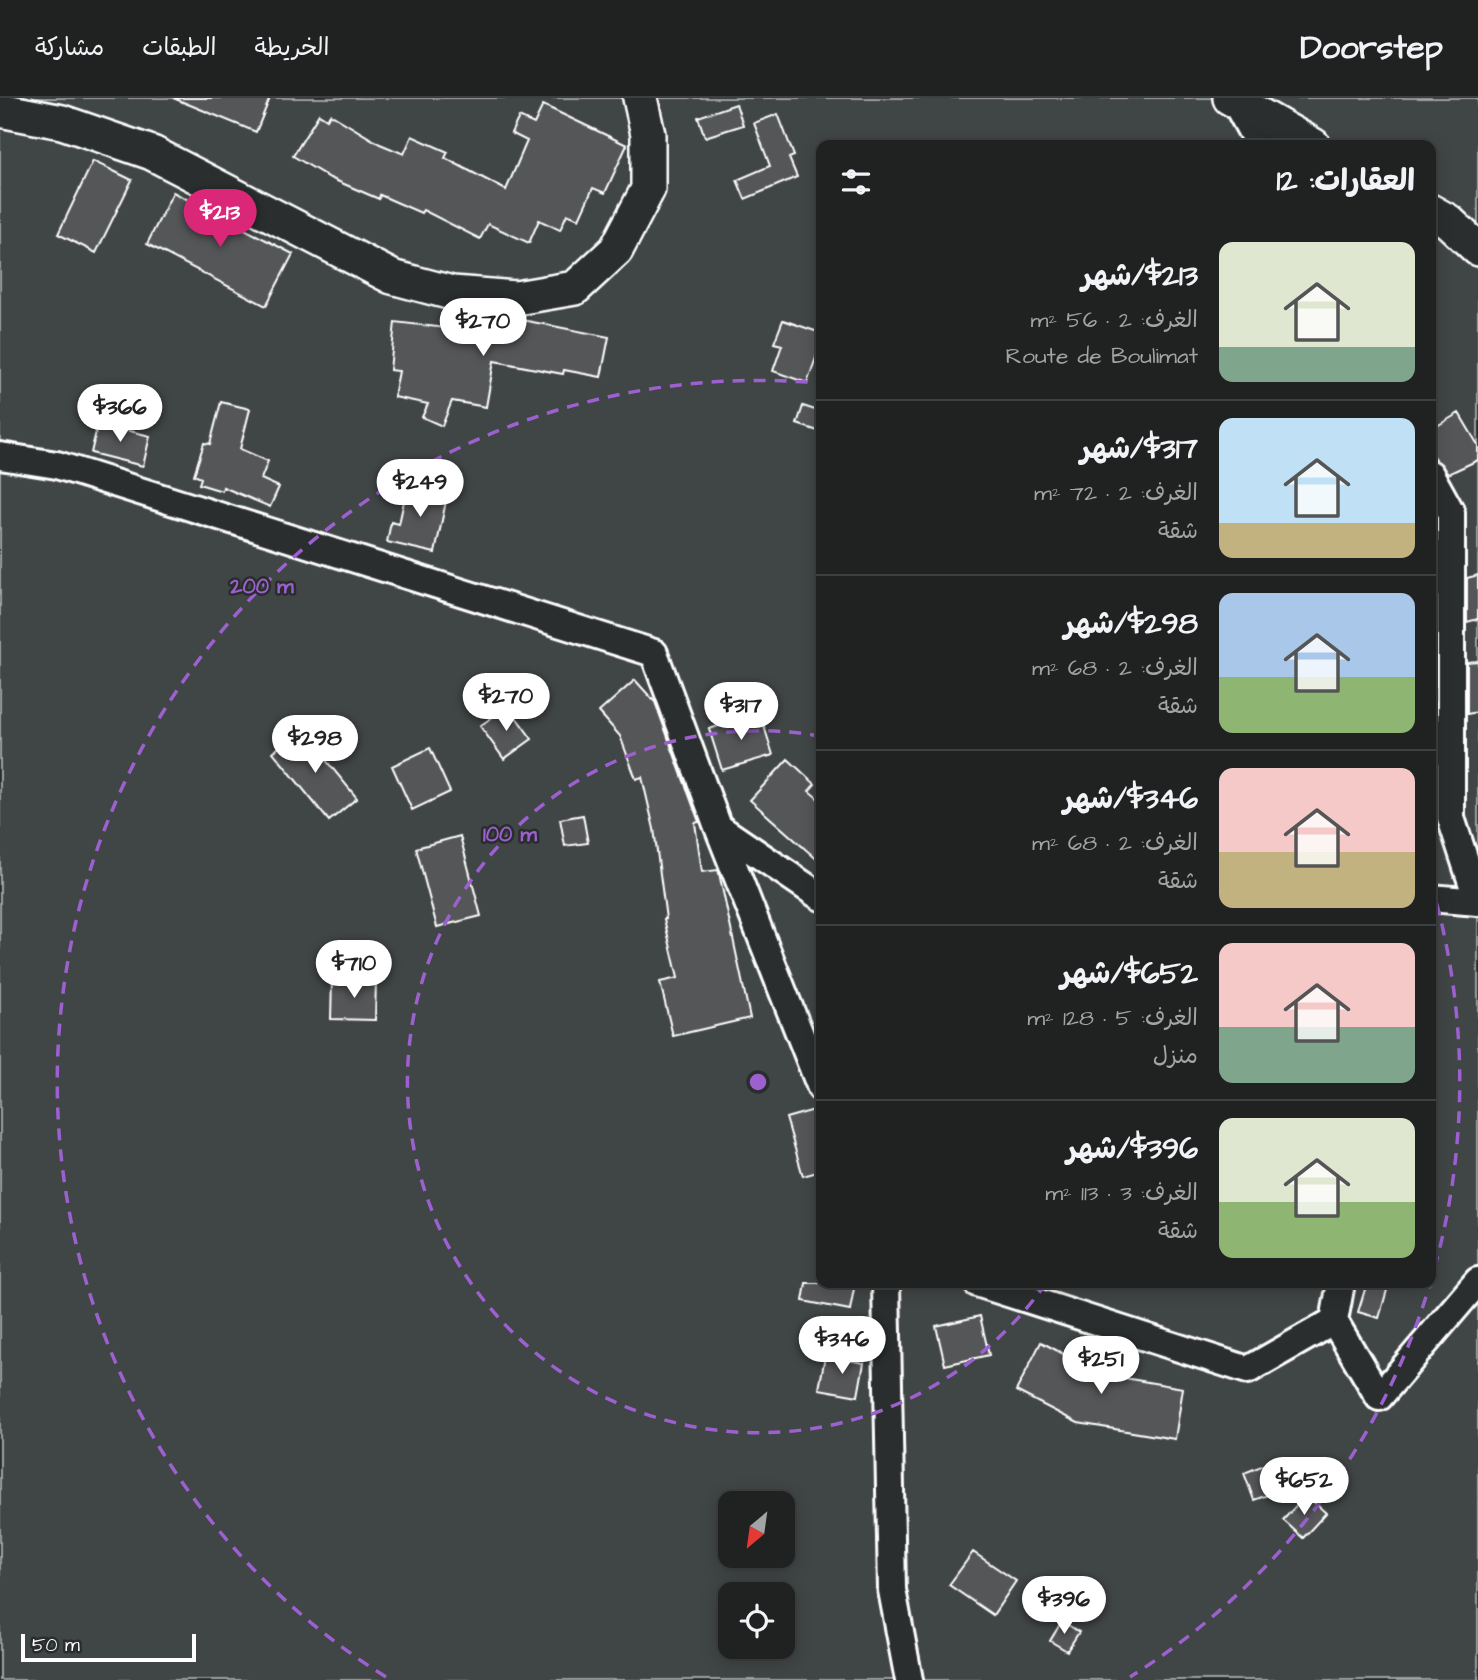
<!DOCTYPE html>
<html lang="ar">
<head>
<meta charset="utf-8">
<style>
  body { margin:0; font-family:"Architects Daughter","Playpen Sans Arabic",sans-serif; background:#282a2a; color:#f1f3f6; direction:rtl; height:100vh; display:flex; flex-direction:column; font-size:26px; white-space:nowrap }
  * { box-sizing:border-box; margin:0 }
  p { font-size:23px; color:#a2a4a5 }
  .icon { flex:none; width:38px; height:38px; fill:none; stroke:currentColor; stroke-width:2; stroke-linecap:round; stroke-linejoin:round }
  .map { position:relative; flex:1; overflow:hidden; direction:ltr }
  .side { position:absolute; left:816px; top:42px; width:620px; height:1148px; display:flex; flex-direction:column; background:#202222; border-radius:14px; box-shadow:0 4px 18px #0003,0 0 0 2px #3d3f40; direction:rtl }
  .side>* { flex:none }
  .needle { width:46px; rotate:209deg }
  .tools { position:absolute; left:718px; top:1393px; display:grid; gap:14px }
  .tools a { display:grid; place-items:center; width:77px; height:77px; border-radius:14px; background:#202222; box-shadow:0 4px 18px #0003,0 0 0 2px #3d3f40; font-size:35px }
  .scale { position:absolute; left:21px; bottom:18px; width:175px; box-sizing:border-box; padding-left:7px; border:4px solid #fff; border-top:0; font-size:19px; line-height:24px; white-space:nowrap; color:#fff; -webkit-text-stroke:5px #2a2d2e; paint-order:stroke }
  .price { position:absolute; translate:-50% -60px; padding:0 16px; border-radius:24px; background:#fff; color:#222; font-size:23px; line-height:46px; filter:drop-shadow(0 2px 4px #0008) }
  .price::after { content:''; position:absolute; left:50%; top:42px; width:21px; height:16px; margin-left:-10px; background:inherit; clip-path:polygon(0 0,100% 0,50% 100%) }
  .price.active { background:#db2777; color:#fff }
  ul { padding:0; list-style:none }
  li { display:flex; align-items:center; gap:21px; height:175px; padding:0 21px }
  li+li { border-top:2px solid #3d3f40 }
  li span { display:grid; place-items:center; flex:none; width:196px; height:140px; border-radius:14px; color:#555 }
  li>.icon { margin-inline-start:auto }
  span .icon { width:84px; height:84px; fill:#fffc; stroke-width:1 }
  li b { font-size:30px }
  h2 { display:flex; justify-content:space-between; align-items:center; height:84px; padding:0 21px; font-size:30px }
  header { display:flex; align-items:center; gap:42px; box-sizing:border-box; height:98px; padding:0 35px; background:#202222; border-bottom:2px solid #3d3f40 }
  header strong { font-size:33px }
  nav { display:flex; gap:38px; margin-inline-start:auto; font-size:24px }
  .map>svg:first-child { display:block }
  .green { fill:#414445; stroke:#a0a2a2; stroke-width:2; fill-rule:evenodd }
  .building { fill:#555758; stroke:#fff; stroke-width:2 }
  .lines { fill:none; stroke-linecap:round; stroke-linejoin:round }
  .minor-casing { stroke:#fff; stroke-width:32 }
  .major-casing { stroke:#fff; stroke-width:38 }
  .minor { stroke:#2a2d2e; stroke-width:26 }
  .major { stroke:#2a2d2e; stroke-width:33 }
  .ring { fill:none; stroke:#9c61cf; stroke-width:3.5; stroke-dasharray:12 9 }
  .centre { fill:#9c61cf; stroke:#2a2d2e; stroke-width:3.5 }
  .ring-label { font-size:21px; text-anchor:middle; font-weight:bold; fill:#9c61cf; stroke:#2a2d2e; stroke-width:5; stroke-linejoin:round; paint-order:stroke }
</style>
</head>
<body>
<header>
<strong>Doorstep</strong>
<nav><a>الخريطة</a><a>الطبقات</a><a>مشاركة</a></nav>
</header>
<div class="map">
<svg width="1478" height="1582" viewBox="0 0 1478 1582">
  <rect width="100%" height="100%" fill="#2a2d2e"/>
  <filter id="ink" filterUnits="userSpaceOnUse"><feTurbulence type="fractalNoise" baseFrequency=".0143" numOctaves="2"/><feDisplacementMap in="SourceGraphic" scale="14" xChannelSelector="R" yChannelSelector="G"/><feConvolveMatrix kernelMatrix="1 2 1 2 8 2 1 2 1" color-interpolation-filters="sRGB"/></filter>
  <g filter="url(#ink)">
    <path class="green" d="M 0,0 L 1478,0 L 1478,1582 L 0,1582 ZM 821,47 L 1430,47 L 1430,1185 L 821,1185 ZM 730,1405 L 782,1405 L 782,1458 L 730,1458 ZM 730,1496 L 782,1496 L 782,1549 L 730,1549 Z"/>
    <path class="building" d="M 173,0 L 270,0 L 256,34 Z
      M 736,6 L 743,27 L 705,39 L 698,19 Z
      M 543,7 L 627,47 L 605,95 L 593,90 L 579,121 L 567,116 L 560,132 L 539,122 L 529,145 L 488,126 L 480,141 L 423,112 L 421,115 L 380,97 L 379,101 L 330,80 L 293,58 L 319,16 L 327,21 L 330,16 L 380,46 L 404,56 L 412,38 L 448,54 L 445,60 L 506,92 L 527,43 L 511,35 L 519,19 L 534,26 Z
      M 778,16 L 794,58 L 789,60 L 797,79 L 745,101 L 737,82 L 770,68 L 754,25 Z
      M 93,63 L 132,82 L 96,155 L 58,136 Z
      M 173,94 L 293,156 L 266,208 L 147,146 Z
      M 465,215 L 507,219 L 609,239 L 601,279 L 564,272 L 563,276 L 494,263 L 486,309 L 452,303 L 442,328 L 422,319 L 428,306 L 394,299 L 399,273 L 390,272 L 395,224 L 463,232 Z
      M 783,222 L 821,235 L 821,246 L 807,285 L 773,273 L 782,247 L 774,245 Z
      M 221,304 L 250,311 L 240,351 L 268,363 L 261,381 L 279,389 L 270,409 L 223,389 L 222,393 L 199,386 L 201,380 L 194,377 L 204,345 L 210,346 Z
      M 803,308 L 821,314 L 821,334 L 797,326 Z
      M 1459,315 L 1478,347 L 1478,362 L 1448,376 L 1430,355 L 1430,332 Z
      M 98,325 L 150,338 L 143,368 L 91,355 Z
      M 408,385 L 448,394 L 435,455 L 387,444 L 391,424 L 399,426 Z
      M 1478,477 L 1478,521 L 1467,524 L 1467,480 Z
      M 1478,563 L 1478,614 L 1467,616 L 1467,564 Z
      M 635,582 L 655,604 L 699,724 L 695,725 L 702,774 L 718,772 L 719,775 L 750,920 L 673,938 L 660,884 L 678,880 L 664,821 L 666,821 L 654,731 L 642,679 L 636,681 L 620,638 L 599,614 Z
      M 508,608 L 532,641 L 504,661 L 480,628 Z
      M 760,615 L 773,657 L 722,672 L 709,631 Z
      M 301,632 L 357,700 L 329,723 L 273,654 Z
      M 430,650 L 450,694 L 412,712 L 392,668 Z
      M 788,661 L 815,686 L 809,693 L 821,703 L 821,765 L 750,702 Z
      M 583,717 L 588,745 L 565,748 L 560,721 Z
      M 460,738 L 481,818 L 437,829 L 416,750 Z
      M 332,881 L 376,882 L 375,922 L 331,921 Z
      M 821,1010 L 821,1073 L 803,1078 L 786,1020 Z
      M 806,1185 L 855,1185 L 850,1212 L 803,1203 Z
      M 1367,1185 L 1389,1185 L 1379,1220 L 1358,1214 Z
      M 980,1218 L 989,1257 L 945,1267 L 936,1228 Z
      M 1041,1244 L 1101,1276 L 1183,1290 L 1175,1341 L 1078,1325 L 1016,1293 Z
      M 825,1258 L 864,1265 L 858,1298 L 819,1291 Z
      M 1269,1365 L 1279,1393 L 1254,1402 L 1244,1375 Z
      M 1306,1397 L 1326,1415 L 1303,1440 L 1283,1422 Z
      M 973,1454 L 1016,1483 L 993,1517 L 949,1487 Z
      M 1062,1523 L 1079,1534 L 1067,1553 L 1050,1543 Z"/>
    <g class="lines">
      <defs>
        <path id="minor" d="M 1235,3 L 1259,47
          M 0,358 L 57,367 L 654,555 L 718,729 L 821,990
          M 1430,376 L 1451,414 L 1451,720 L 1478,803
          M 718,729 L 821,799
          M 1430,800 L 1478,804
          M 886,1185 L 892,1492 L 909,1582
          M 977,1185 L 1248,1272 L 1334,1223 L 1379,1299 L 1478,1183
          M 1334,1223 L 1341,1185"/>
        <path id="major" d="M 1230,0 L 1313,47
          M 0,12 L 62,24 L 152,55 L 392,179 L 452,195 L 516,200 L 575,190 L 616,152 L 648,91 L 648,36 L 640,0
          M 1430,113 L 1448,123 L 1478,151"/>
      </defs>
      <use href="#minor" class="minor-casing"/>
      <use href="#major" class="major-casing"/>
      <use href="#minor" class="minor"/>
      <use href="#major" class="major"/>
    </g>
  </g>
  <g class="ring">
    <path d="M1046 1185A351 351 0 1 1 819 638"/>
    <path d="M386 1579A702 702 0 0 1 819 285M1431 785A702 702 0 0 1 1130 1579"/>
  </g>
  <circle cx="758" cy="984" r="10" class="centre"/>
  <g class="ring-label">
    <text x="262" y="495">200 m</text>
    <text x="510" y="743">100 m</text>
  </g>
</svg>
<div class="tools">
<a><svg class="needle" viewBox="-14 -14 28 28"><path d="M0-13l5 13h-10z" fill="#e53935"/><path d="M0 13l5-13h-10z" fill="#a2a4a5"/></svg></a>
<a><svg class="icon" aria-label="locate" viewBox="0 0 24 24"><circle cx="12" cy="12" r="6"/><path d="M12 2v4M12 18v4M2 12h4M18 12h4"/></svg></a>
</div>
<div class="scale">50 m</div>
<b class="price active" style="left:220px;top:151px">$213</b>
<b class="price" style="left:483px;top:260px">$270</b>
<b class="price" style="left:120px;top:346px">$366</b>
<b class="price" style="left:420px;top:421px">$249</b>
<b class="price" style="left:506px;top:635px">$270</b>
<b class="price" style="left:741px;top:644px">$317</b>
<b class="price" style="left:315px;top:677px">$298</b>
<b class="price" style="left:354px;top:902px">$710</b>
<b class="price" style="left:842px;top:1278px">$346</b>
<b class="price" style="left:1101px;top:1298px">$251</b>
<b class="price" style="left:1304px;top:1419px">$652</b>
<b class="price" style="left:1064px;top:1538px">$396</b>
<section class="side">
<h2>العقارات: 12<svg class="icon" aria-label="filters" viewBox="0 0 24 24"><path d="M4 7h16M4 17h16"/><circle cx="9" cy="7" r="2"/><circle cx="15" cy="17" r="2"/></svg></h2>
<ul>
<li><span style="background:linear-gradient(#dfe7d0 75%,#7fa58c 0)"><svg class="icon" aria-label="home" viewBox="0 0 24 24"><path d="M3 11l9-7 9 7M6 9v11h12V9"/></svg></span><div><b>$213/شهر</b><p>الغرف: 2 · 56 m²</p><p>Route de Boulimat</p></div></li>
<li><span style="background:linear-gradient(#bfe0f5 75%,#c2b280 0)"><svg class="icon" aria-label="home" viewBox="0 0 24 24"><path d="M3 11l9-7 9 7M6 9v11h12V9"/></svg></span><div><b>$317/شهر</b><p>الغرف: 2 · 72 m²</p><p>شقة</p></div></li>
<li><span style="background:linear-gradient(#a9c7e8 60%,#8fb573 0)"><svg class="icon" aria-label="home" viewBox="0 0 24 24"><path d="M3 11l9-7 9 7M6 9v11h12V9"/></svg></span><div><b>$298/شهر</b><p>الغرف: 2 · 68 m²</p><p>شقة</p></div></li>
<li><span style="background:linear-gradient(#f6c9c9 60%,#c2b280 0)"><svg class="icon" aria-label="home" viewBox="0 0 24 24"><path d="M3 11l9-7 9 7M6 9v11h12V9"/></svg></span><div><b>$346/شهر</b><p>الغرف: 2 · 68 m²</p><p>شقة</p></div></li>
<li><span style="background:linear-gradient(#f6c9c9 60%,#7fa58c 0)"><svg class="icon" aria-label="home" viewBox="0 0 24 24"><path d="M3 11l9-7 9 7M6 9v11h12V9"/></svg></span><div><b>$652/شهر</b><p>الغرف: 5 · 128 m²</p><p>منزل</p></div></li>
<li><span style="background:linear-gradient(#dfe7d0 60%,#8fb573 0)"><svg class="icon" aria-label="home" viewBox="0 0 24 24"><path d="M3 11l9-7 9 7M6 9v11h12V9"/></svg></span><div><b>$396/شهر</b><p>الغرف: 3 · 113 m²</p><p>شقة</p></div></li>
</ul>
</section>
</div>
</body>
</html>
